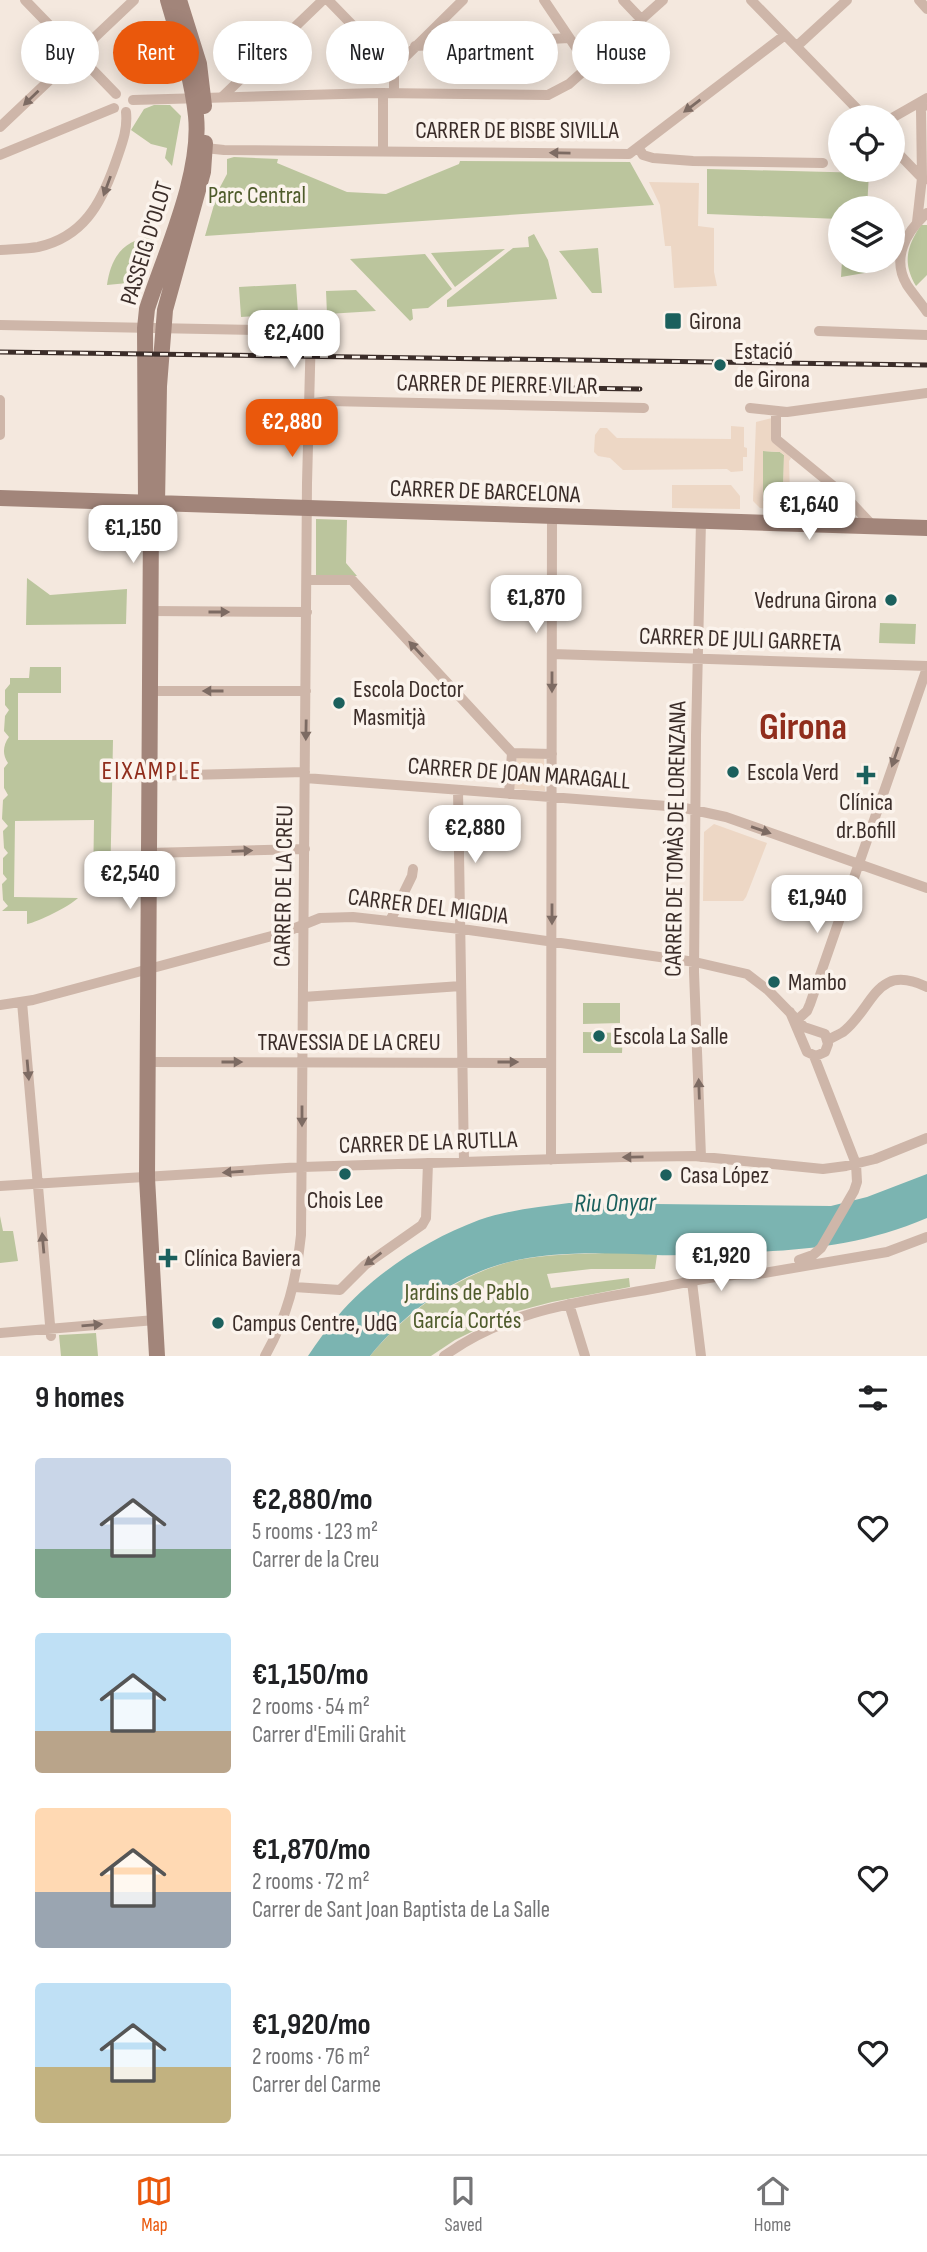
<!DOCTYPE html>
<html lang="en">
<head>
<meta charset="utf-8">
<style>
  body { margin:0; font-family:"Sofia Sans Condensed",sans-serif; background:#f2f2f2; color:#202124; height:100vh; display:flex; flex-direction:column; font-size:26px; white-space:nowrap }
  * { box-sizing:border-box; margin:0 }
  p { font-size:23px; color:#757577 }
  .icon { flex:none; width:38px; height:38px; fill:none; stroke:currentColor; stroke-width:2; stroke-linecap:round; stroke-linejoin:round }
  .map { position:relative; height:1356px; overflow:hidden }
  .details { display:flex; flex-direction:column; background:#fff; flex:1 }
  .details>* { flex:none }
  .hud { position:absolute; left:21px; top:21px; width:886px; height:63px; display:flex; gap:14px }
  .buttons { position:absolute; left:828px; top:105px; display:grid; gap:14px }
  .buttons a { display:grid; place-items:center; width:77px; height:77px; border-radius:50%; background:#fff; box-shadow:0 4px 18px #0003; font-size:35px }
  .price { position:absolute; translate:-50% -60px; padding:0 16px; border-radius:14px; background:#fff; color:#222; font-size:23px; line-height:46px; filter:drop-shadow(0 2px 4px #0008) }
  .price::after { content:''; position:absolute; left:50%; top:42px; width:21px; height:16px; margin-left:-10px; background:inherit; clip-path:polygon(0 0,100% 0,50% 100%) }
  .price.on { background:#ea580c; color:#fff }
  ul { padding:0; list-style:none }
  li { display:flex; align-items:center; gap:21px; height:175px; padding:0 35px }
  li span { display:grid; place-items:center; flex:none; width:196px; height:140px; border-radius:7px; color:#555 }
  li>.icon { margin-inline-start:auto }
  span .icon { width:84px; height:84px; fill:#fffc; stroke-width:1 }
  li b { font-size:30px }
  h2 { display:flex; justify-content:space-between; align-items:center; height:84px; padding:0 35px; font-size:30px }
  .pill { padding:0 24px; border-radius:32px; background:#fff; box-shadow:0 4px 18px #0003; font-size:24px; line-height:63px }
  .pill.on { background:#ea580c; color:#fff }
  .tab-bar { display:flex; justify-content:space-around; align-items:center; height:98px; border-top:2px solid #e0e0e0; background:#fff; font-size:19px; color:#757577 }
  .tab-bar a { display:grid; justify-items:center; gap:4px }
  .tab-bar .on { color:#ea580c }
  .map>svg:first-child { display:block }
  .green { fill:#bbc59d }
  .plaza { fill:#edd7c5; fill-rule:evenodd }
  .water { fill:#7bb4b1 }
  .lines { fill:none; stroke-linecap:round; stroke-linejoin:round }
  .minor { stroke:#ceb6a9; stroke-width:10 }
  .secondary { stroke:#a2857a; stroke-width:16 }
  .rail-casing { stroke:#3b2d29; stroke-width:5 }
  .rail { stroke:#fbf3ec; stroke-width:2.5; stroke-dasharray:8; stroke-linecap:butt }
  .oneway { fill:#7d6b63 }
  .poi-dot { fill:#1b605d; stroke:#fbf3ec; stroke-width:2.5 }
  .labels { text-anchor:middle; stroke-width:7; stroke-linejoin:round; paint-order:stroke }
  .street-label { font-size:24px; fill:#3b2d29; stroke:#fbf3ec }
  .park-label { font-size:24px; fill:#4e5b2b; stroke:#fbf3ec }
  .poi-label { font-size:24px; fill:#3b2d29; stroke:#fbf3ec; text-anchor:start }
  .neighbourhood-label { font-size:26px; letter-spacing:2px; fill:#902d1c; stroke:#fbf3ec }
  .water-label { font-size:26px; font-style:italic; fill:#1b605d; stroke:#fbf3ec }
  .town-label { font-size:38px; font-weight:bold; fill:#902d1c; stroke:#fbf3ec }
</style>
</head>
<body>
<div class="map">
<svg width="927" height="1356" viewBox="0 0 927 1356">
  <rect width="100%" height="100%" fill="#f4e8de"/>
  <path class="green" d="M 154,105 L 170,105 L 181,116 L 172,166 L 165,158 L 167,148 L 151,144 L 131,130 L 144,109 Z
    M 234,157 L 278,159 L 277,163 L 347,192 L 386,194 L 459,164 L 460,161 L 630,162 L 654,205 L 205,236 L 218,191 L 227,174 L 227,159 Z
    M 707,169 L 869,173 L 867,208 L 840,208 L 840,219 L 707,214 Z
    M 921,225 L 927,225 L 927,275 L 916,286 C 902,263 907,246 921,225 Z
    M 534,234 L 548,260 L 557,299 L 447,307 L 447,300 L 513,248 L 529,247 L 528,237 Z
    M 153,236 L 138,282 L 107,285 C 111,257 123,240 153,236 Z
    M 598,248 L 602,293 L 592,293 L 559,251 Z
    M 505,249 L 455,287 L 431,253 Z
    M 425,254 L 452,289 L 428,308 L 412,309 L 413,319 L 410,321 L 350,259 Z
    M 842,261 L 882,261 L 882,270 L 841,277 Z
    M 296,284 L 298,313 L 241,317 L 239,287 Z
    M 356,290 L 376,311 L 327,314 L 326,291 Z
    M 763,451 L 780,452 L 784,455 L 783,502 L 777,505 L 763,501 Z
    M 316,519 L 347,520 L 346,563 L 357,576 L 316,576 Z
    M 27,578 L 50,595 L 127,589 L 126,624 L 26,625 Z
    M 880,623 L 916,624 L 915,644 L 879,643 Z
    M 30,667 L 61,667 L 61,693 L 18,693 L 18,740 L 113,740 L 110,889 L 93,889 L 94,820 L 15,821 L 14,897 L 78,898 C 70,906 38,922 27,924 L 27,911 L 2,911 L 8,906 L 3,900 L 2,884 L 7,879 L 3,874 L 3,858 L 8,853 L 4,848 L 3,831 L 8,826 L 2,819 L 3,800 L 8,795 L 4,788 L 4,768 L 8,763 C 2,755 3,745 9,737 L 4,731 L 5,716 L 9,710 L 5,705 L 5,690 L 10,684 L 10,678 L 29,678 Z
    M 583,1003 L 620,1003 L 620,1023 L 583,1024 Z
    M 583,1032 L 623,1033 L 622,1053 L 583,1053 Z
    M 0,1216 L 3,1231 L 13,1231 L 18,1261 L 0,1263 Z
    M 624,1252 L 657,1255 L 655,1269 L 591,1269 L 547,1274 L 551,1288 L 629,1278 L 630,1287 L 552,1302 L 510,1313 L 455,1340 L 431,1356 L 370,1356 C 403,1316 446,1283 496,1266 C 536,1252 582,1255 624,1252 Z
    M 96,1333 L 98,1356 L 61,1356 L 59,1335 Z"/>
  <path class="plaza" d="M 649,182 L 699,183 L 698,226 L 714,228 L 714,272 L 717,286 L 674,288 L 671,246 L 665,246 L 660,205 Z
    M 772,418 L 773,441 L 791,458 L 789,461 L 790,497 L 788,498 L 788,512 L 760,508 L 753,501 L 756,422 ZM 763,451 L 780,452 L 784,455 L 783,501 L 777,505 L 763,501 Z
    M 731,426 L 744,427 L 744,447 L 747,448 L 747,457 L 743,457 L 743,471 L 731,472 L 727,469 L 623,470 L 610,458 L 598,456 L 594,452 L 595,435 L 600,428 L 607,428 L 617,438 L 731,439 Z
    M 672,485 L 731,485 L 740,496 L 740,509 L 672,508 Z
    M 517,758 L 544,758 L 545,791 L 514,789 Z
    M 714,824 L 767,843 L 746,897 L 743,901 L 703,901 L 704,832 Z"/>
  <path class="water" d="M 927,1174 L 927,1218 C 859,1247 798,1251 725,1253 C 702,1254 679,1256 656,1255 C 604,1253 548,1250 498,1265 C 448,1280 402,1316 370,1356 L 308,1356 C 317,1343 326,1329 337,1317 C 373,1274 426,1240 479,1220 C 508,1210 539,1207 569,1203 L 831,1206 L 867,1197 Z"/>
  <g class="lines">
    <path class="minor" d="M 25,0 L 116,94
      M 328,0 L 394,68 L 394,93
      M 544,0 L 589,67
      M 623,0 L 642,20
      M 751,0 L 865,117
      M 919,0 L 927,9
      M 415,46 L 569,38
      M 797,46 L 847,0
      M 394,68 L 463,0
      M 222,97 L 323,0
      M 133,100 L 377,93 L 548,95 L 569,84 L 663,0
      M 892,118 L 927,98
      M 0,127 L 134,0
      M 638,147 L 643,155 L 653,158 L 693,161 L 823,163
      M 892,147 L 924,180
      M 205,148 L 224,150 L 629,154 L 785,35
      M 383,150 L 383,93
      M 0,155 L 114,108
      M 927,213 C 906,232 891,258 907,285 C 913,294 921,303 927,312
      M 917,222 L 922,178 L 921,110 L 927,100
      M 0,250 C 12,249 26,249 38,247 C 83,237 101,204 115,164 C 121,146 128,131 126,112
      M 0,325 L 311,331 L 307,483 L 301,1235 C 296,1281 288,1315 265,1356
      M 819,331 L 927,335
      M 0,400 L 0,435
      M 750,408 L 787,412 L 927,393
      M 309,410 L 314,403 L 329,401 L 644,408
      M 776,413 L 776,439 L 842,493 L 873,526
      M 307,580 L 352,580 L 512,753
      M 151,611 L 307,612
      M 552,654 L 927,666
      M 150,691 L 306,691
      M 512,753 L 552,754
      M 150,776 L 305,772
      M 305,778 L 680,807 L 726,817 L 927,888
      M 458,790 L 464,1162
      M 509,794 L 512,753
      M 149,853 L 305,849
      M 390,921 L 412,876 L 413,869
      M 303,997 L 461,986
      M 22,1002 L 51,1336
      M 0,1005 L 33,1000 L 119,977 L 283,933 L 320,918 L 353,917 L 469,930 L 695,962 L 747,974 L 768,990 L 804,1027 L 825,1034 L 828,1044 L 825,1052 L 816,1056 L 807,1052 L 790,1012
      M 797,1020 L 807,1011 L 810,1004 L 927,668
      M 828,1040 C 833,1037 838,1035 843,1032 C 874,1008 875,962 927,987
      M 147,1062 L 551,1063
      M 701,1157 L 694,972 L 696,735 L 701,521
      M 551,1160 L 552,516
      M 0,1186 L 302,1167 L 625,1157 L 694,1156 L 823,1169 L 846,1166 L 875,1159 L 927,1138
      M 799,1260 L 813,1255 L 821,1248 L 854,1191 L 857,1182 L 856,1164 L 814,1056
      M 692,1282 L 701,1356
      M 294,1287 L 340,1290 L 365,1265 L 422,1225 L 426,1218 L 428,1163
      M 569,1304 L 585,1356
      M 0,1333 L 155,1320
      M 444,1356 C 509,1309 580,1302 657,1288 C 690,1282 725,1273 758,1274 L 887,1252 L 927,1237"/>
    <path class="secondary" d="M 179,0 L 199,64 L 204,106
      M 0,498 L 927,528
      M 154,513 L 157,504 L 159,386 L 165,310 L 203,172 L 205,143
      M 157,1356 L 147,1178 L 151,519 L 146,503 L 145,328 L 147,309 C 165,253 202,175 196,116 C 192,77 179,38 168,0"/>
    <defs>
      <path id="rail" d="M 0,352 L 927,365
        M 495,387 L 640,389"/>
    </defs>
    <use href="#rail" class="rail-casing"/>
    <use href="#rail" class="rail"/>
  </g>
  <defs><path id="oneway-solid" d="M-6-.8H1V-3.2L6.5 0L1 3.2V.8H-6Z" transform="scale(1.75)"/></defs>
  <g class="oneway">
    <use href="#oneway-solid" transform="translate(31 98) rotate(136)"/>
    <use href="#oneway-solid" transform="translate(692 106) rotate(143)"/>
    <use href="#oneway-solid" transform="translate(560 153) rotate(-179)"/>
    <use href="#oneway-solid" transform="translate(107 186) rotate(110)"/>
    <use href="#oneway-solid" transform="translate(219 612)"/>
    <use href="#oneway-solid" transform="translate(416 649) rotate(-133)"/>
    <use href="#oneway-solid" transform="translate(552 682) rotate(90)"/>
    <use href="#oneway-solid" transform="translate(213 691) rotate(-180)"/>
    <use href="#oneway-solid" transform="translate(306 730) rotate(91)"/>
    <use href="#oneway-solid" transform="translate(895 757) rotate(109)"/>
    <use href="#oneway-solid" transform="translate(761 830) rotate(19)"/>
    <use href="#oneway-solid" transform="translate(242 851) rotate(-2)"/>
    <use href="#oneway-solid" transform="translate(552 914) rotate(90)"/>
    <use href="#oneway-solid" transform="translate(232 1062)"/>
    <use href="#oneway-solid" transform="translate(508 1062)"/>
    <use href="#oneway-solid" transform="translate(28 1070) rotate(85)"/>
    <use href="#oneway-solid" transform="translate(699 1089) rotate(-92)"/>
    <use href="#oneway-solid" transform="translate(302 1116) rotate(90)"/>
    <use href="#oneway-solid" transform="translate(633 1157) rotate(179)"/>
    <use href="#oneway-solid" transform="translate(233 1172) rotate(176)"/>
    <use href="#oneway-solid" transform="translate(43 1243) rotate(-95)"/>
    <use href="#oneway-solid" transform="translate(373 1259) rotate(143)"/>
    <use href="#oneway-solid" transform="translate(92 1325) rotate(-5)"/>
  </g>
  <g class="poi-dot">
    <rect x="664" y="312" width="18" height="18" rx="3.5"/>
    <circle cx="720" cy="365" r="7"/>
    <circle cx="891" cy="600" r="7"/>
    <circle cx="339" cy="703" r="7"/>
    <circle cx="733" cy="772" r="7"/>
    <path d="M862.5 764.5h7v7h7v7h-7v7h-7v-7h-7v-7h7z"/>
    <circle cx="774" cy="982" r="7"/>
    <circle cx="599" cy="1036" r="7"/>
    <circle cx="345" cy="1174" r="7"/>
    <circle cx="666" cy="1175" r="7"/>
    <path d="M164.5 1247.5h7v7h7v7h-7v7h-7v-7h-7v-7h7z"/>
    <circle cx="218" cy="1323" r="7"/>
  </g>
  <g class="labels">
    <g class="street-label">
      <text x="517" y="138">CARRER DE BISBE SIVILLA</text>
      <text transform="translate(146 243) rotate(-73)" y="8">PASSEIG D'OLOT</text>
      <text transform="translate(497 384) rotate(1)" y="8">CARRER DE PIERRE VILAR</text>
      <text transform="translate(485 491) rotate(2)" y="8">CARRER DE BARCELONA</text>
      <text transform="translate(740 639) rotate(2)" y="8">CARRER DE JULI GARRETA</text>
      <text transform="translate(519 773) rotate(4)" y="8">CARRER DE JOAN MARAGALL</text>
      <text transform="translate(675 839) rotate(-89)" y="8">CARRER DE TOMÀS DE LORENZANA</text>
      <text transform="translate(283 886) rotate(-89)" y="8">CARRER DE LA CREU</text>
      <text transform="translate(428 906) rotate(7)" y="8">CARRER DEL MIGDIA</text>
      <text x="349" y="1050">TRAVESSIA DE LA CREU</text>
      <text transform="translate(428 1142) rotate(-2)" y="8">CARRER DE LA RUTLLA</text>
    </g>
    <g class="park-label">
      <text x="257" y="203">Parc Central</text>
      <text x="467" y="1300">Jardins de Pablo<tspan x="467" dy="28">García Cortés</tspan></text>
    </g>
    <g class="poi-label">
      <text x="689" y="329">Girona</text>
      <text x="734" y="359">Estació<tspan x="734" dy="28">de Girona</tspan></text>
      <text x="877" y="608" text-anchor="end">Vedruna Girona</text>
      <text x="353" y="697">Escola Doctor<tspan x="353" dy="28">Masmitjà</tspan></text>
      <text x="747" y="780">Escola Verd</text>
      <text x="866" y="810" text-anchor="middle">Clínica<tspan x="866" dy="28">dr.Bofill</tspan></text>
      <text x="788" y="990">Mambo</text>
      <text x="613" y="1044">Escola La Salle</text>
      <text x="680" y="1183">Casa López</text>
      <text x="345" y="1208" text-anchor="middle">Chois Lee</text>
      <text x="184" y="1266">Clínica Baviera</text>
      <text x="232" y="1331">Campus Centre, UdG</text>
    </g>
    <g class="neighbourhood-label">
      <text x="152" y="779">EIXAMPLE</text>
    </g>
    <g class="water-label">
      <text transform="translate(615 1202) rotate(-1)" y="9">Riu Onyar</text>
    </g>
    <g class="town-label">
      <text x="803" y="739">Girona</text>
    </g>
  </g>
</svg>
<div class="buttons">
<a><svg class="icon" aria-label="locate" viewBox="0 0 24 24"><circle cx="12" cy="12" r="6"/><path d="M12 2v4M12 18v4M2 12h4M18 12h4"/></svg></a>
<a><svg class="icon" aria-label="layers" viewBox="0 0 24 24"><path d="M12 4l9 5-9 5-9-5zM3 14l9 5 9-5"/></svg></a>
</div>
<b class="price" style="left:294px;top:370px">€2,400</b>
<b class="price on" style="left:292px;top:459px">€2,880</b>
<b class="price" style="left:809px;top:542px">€1,640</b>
<b class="price" style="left:133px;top:565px">€1,150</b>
<b class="price" style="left:536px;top:635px">€1,870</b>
<b class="price" style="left:475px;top:865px">€2,880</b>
<b class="price" style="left:130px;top:911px">€2,540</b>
<b class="price" style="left:817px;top:935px">€1,940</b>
<b class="price" style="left:721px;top:1293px">€1,920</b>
<div class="hud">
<a class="pill">Buy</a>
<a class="pill on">Rent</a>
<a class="pill">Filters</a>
<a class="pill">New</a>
<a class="pill">Apartment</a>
<a class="pill">House</a>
</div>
</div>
<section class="details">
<h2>9 homes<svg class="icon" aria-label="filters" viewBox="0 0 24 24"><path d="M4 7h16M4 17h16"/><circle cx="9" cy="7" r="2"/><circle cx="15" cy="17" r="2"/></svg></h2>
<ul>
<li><span style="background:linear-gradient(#c9d6e8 65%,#7fa58c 0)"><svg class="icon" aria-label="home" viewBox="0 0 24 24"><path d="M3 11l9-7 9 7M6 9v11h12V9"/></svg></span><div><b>€2,880/mo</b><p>5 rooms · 123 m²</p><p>Carrer de la Creu</p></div><svg class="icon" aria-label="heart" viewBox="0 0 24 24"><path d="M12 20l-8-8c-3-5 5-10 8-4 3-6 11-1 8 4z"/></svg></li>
<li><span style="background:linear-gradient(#bfe0f5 70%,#b9a48a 0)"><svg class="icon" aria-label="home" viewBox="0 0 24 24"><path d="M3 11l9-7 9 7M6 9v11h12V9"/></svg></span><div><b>€1,150/mo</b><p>2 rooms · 54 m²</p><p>Carrer d'Emili Grahit</p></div><svg class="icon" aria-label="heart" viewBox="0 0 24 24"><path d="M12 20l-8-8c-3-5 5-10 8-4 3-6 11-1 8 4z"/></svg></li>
<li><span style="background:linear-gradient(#ffd9b3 60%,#9aa5b1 0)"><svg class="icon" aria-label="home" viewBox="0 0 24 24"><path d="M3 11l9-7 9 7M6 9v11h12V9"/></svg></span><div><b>€1,870/mo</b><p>2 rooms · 72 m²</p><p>Carrer de Sant Joan Baptista de La Salle</p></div><svg class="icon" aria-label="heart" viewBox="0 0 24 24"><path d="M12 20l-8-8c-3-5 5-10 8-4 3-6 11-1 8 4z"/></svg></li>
<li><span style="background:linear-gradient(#bfe0f5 60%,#c2b280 0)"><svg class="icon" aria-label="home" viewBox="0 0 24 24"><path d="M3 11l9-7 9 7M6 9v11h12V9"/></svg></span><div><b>€1,920/mo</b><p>2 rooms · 76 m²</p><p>Carrer del Carme</p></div><svg class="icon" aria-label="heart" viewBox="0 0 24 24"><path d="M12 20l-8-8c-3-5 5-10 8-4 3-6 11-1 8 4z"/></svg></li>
</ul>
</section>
<nav class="tab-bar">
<a class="on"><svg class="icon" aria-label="map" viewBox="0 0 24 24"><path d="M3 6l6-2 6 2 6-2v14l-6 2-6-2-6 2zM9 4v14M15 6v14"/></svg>Map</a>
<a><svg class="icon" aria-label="saved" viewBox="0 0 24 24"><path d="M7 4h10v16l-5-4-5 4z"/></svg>Saved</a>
<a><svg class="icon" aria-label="home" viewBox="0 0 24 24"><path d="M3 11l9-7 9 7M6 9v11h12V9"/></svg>Home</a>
</nav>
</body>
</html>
